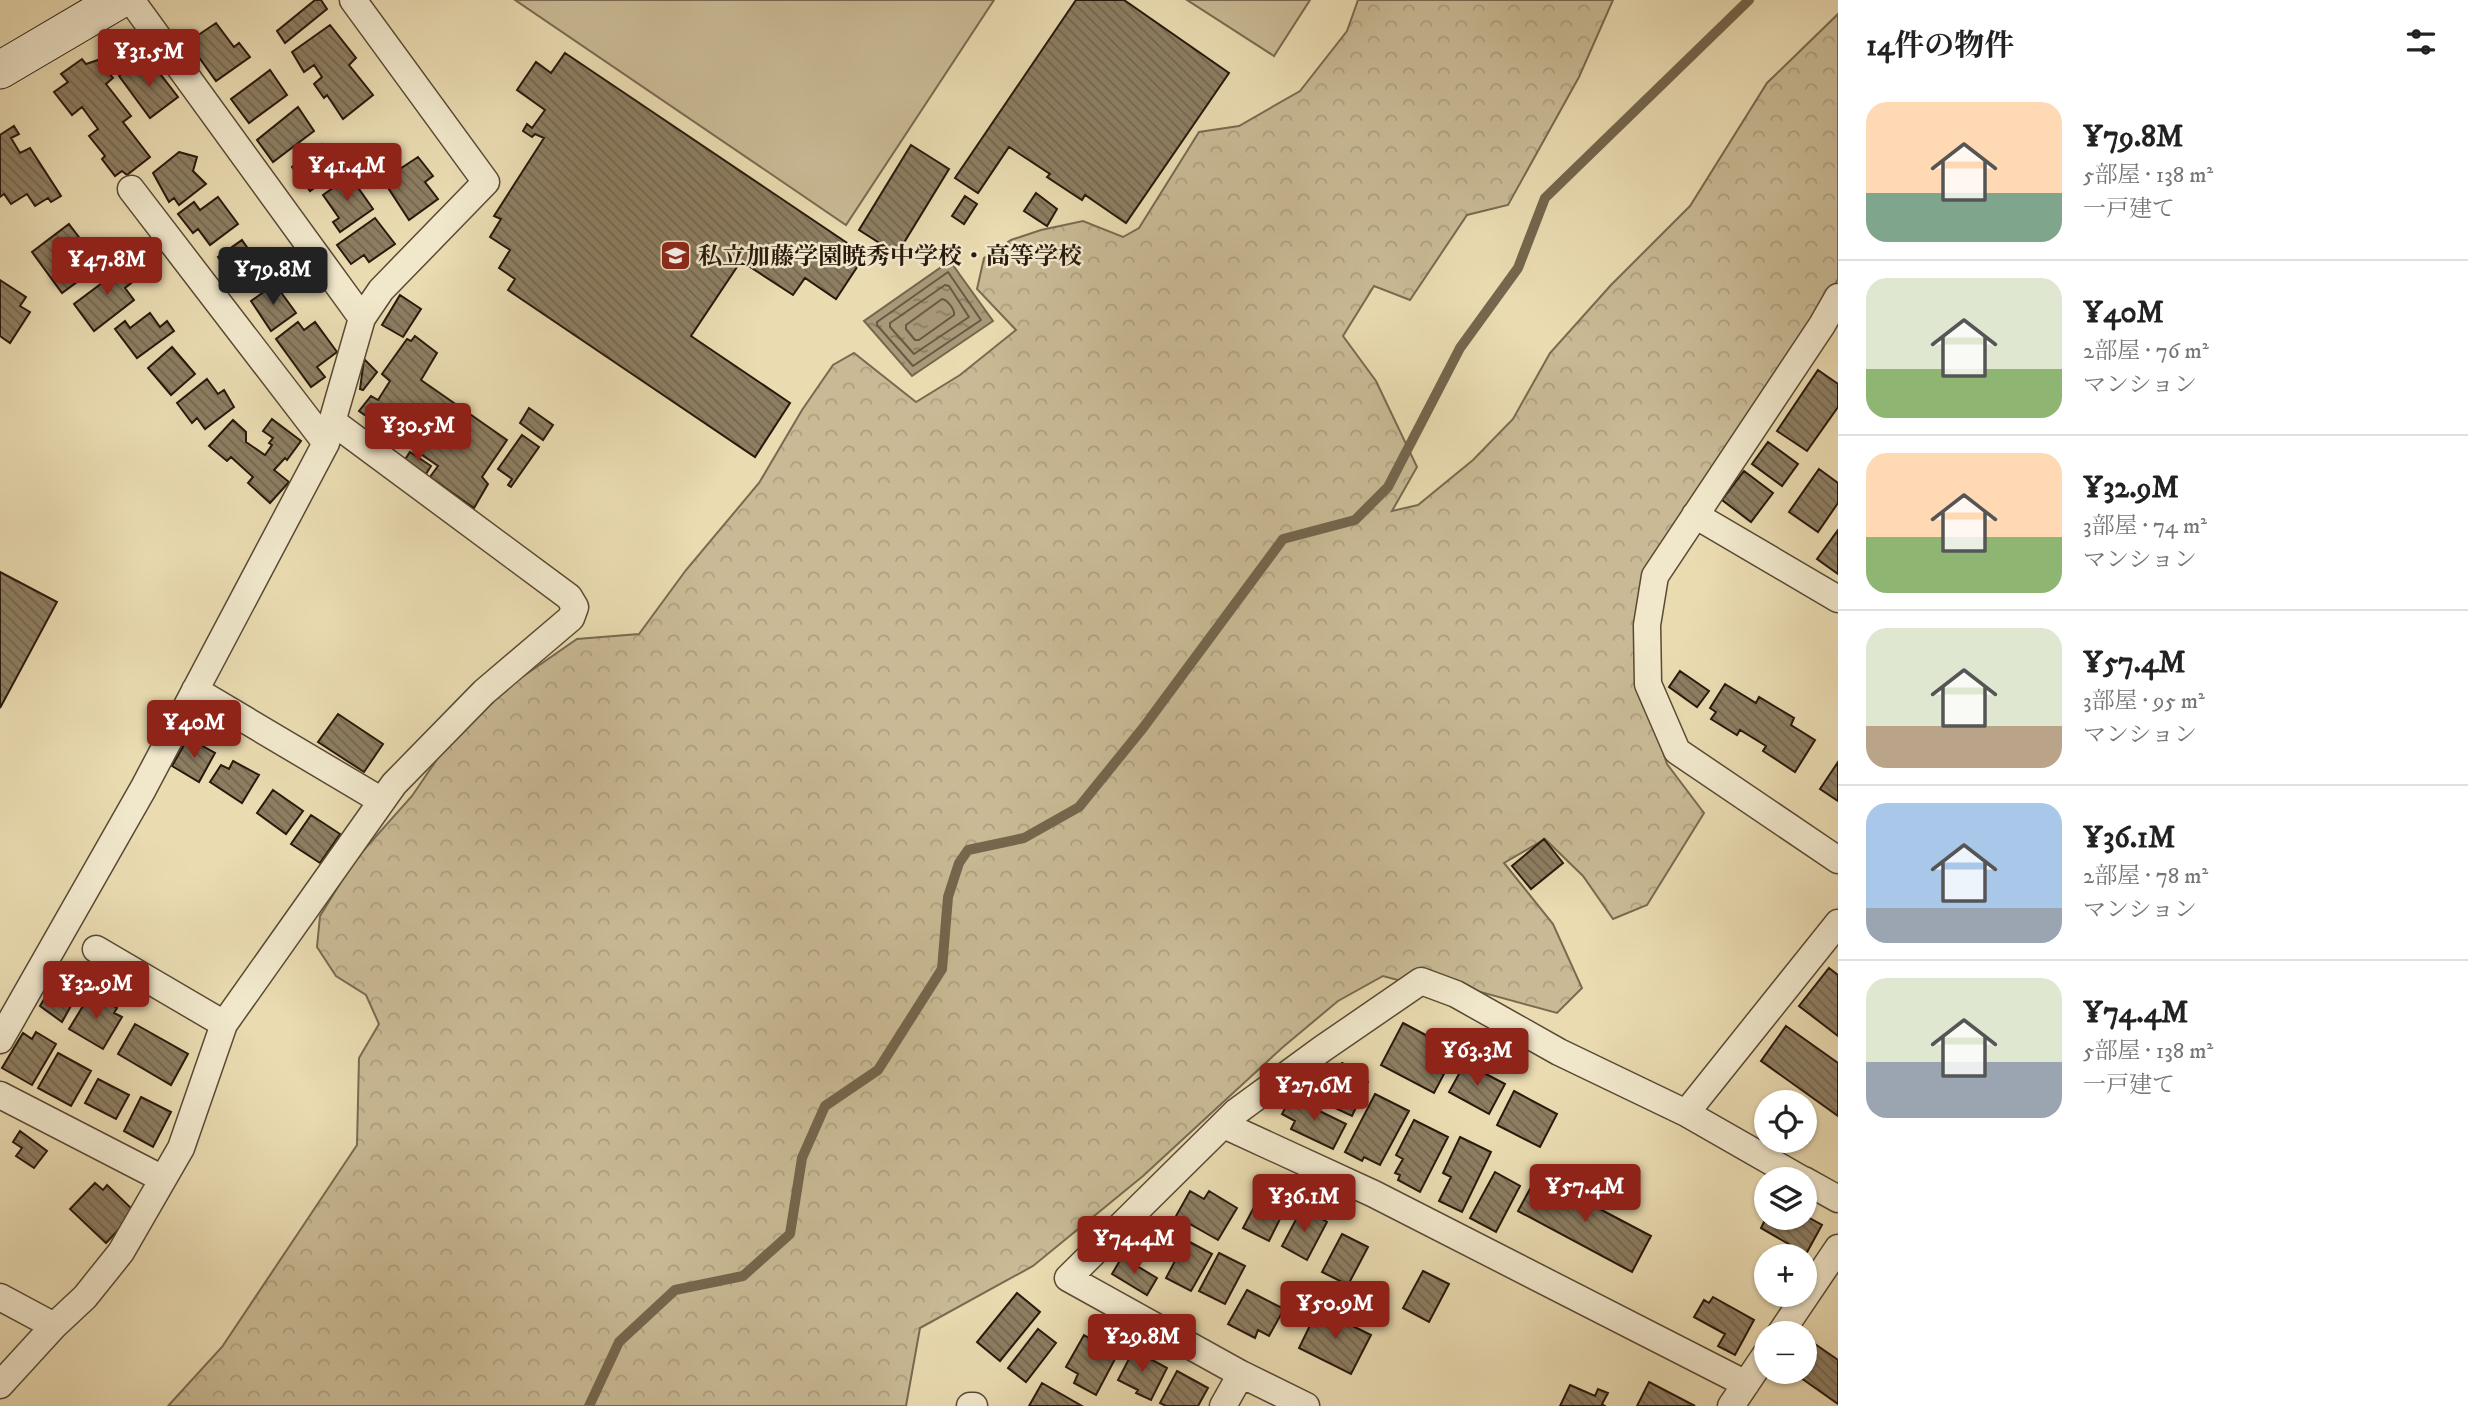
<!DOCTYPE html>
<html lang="ja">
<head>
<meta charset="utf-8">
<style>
  body { margin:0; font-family:"IM FELL DW Pica","Noto Serif JP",serif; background:#f6f6f6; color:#222; height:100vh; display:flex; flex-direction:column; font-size:26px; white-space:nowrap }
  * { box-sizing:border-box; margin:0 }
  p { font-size:23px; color:#767676 }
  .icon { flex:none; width:38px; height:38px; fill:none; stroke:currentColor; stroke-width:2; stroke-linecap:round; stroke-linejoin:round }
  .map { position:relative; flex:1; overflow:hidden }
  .side { display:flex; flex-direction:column; background:#fff; width:630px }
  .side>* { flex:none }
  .controls { position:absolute; left:1754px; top:1090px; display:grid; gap:14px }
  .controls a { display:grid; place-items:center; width:63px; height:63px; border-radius:50%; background:#fff; box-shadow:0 2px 5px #0004; font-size:35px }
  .price { position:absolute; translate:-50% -60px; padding:0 16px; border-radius:7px; background:#8f2418; color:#fff; font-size:23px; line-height:46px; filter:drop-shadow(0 2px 4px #0008) }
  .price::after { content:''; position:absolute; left:50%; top:42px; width:21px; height:16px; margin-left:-10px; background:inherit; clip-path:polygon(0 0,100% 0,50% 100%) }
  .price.current { background:#222; color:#fff }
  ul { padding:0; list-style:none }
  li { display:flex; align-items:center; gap:21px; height:175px; padding:0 28px }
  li+li { border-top:2px solid #e0e0e0 }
  li span { display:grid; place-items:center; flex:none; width:196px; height:140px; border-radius:21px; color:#555 }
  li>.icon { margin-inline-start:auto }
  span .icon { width:84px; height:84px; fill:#fffc; stroke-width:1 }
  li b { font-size:30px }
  h2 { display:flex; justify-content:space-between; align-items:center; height:84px; padding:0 28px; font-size:30px }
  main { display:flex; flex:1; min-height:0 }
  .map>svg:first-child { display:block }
  .forest { fill:url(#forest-crowns); stroke:#796a50; stroke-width:2 }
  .green { fill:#c9ba95; stroke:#796a50; stroke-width:2 }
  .water { fill:url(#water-ripples); stroke:#75664d; stroke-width:2 }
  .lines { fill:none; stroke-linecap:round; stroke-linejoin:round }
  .shore { stroke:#685942; stroke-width:2 }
  .stream { stroke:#75664d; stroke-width:10 }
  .building { fill:url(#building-back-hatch); stroke:#29190c; stroke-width:2 }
  .street-casing { stroke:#594a35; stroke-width:29 }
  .secondary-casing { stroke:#29190c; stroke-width:39 }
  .street { stroke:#f1e8cc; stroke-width:26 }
  .secondary { stroke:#f1e8cc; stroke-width:37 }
  .labels { text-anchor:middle; stroke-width:5; stroke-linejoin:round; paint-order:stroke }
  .poi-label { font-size:24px; font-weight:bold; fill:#29190c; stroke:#f1e8cc; text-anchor:start }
</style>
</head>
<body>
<main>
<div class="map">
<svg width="1838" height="1406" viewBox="0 0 1838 1406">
  <defs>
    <pattern id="forest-crowns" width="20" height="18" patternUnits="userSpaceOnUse" patternTransform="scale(1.75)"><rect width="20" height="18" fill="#c9ba95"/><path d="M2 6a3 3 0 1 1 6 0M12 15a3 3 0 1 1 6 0" fill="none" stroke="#ad9f7f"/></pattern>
    <pattern id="water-ripples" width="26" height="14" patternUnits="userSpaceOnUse" patternTransform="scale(1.75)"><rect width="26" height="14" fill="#a89979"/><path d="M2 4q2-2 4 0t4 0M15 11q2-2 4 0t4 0" fill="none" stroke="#897c62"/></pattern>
    <pattern id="building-back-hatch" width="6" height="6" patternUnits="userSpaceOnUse" patternTransform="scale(1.75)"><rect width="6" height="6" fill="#8d7e62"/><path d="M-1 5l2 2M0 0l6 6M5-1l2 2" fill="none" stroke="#73664f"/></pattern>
  </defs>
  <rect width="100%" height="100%" fill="#eadbb1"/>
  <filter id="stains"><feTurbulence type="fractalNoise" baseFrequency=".00286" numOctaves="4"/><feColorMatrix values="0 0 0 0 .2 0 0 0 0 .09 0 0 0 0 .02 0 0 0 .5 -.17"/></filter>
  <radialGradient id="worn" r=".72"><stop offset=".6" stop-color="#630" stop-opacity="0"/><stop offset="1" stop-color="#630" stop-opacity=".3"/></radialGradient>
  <path class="forest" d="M 1358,0 L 1613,0 L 1579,77 L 1508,205 L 1467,215 L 1410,300 L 1374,286 L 1343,336 L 1376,381 L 1417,467 L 1392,511 L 1418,505 L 1473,460 L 1513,419 L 1550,353 L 1611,285 L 1690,206 L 1767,83 L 1838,14 L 1838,279 L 1817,318 L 1647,582 L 1647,703 L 1667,764 L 1704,813 L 1647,905 L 1613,919 L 1583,876 L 1545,839 L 1504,863 L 1553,924 L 1582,988 L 1557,1013 L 1448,983 L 1420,986 L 1383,976 L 1338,1001 L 1283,1047 L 1143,1176 L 1033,1266 L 920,1328 L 906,1406 L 168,1406 L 222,1347 L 357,1145 L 359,1058 L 379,1024 L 366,995 L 336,976 L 317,947 L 320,916 L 354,861 L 412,796 L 444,749 L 483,704 L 577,639 L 639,634 L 686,570 L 759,483 L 802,410 L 833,365 L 854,353 L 916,402 L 960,375 L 1016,330 L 977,289 L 984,258 L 1011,240 L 1041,230 L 1083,221 L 1123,237 L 1139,228 L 1199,132 L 1239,126 L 1300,91 L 1347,31 Z"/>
  <path class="green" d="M 515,0 L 994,0 L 846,225 Z
    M 1187,0 L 1310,0 L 1274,56 Z"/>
  <path class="water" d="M 950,261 L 993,321 L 912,376 L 864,321 Z"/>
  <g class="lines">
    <path class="shore" d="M 948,272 L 981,320 L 913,366 L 877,325 L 877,322 Z
      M 945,285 L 949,286 L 969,317 L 914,354 L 890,327 L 890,323 Z
      M 942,299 C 948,300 955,310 954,315 L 919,340 L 915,340 L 906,329 L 906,325 Z"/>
    <path class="stream" d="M 589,1406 L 619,1342 L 675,1290 L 743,1276 L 790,1234 L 802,1158 L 825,1106 L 878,1070 L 942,969 L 948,897 L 959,863 L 968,850 L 1024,838 L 1079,807 L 1143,728 L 1283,539 L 1355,520 L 1388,487 L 1460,348 L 1518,268 L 1545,198 L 1749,0"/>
  </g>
  <path class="building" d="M 315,0 L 321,0 L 327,9 L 285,43 L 277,31 Z
    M 1076,0 L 1124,0 L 1229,73 L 1126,223 L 1085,195 L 1082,200 L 1047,177 L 1050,174 L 1009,147 L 978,193 L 955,178 Z
    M 216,23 L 234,47 L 239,43 L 250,57 L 216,81 L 188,42 Z
    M 330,25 L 356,58 L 349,65 L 373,95 L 343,119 L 327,95 L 324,98 L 314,84 L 322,77 L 314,65 L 304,72 L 292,52 Z
    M 128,30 L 141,46 L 115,67 L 102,51 Z
    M 565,53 L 865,255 L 836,299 L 805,278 L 793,295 L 741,261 L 691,336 L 790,403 L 755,457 L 508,290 L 515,279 L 499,268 L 510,250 L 490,237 L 501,219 L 494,216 L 544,138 L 535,134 L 532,137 L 523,131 L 527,124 L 532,128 L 545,110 L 517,90 L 536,62 L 551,73 Z
    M 82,59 L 86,64 L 98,60 L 113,78 L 106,84 L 131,116 L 123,122 L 150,157 L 127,175 L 122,171 L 115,176 L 102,159 L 105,156 L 89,136 L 98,129 L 82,107 L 72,115 L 54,92 L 68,82 L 61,74 Z
    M 135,64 L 143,75 L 154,66 L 178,97 L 150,118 L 119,76 Z
    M 270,70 L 287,95 L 249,123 L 231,99 Z
    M 298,107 L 314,131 L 273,162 L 257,140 Z
    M 14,126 L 19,134 L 11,138 L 20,153 L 30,148 L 61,196 L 51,202 L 48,198 L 35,206 L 27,194 L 11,204 L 4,194 L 0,197 L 0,135 Z
    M 322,144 L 341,168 L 310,191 L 292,167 Z
    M 911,145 L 949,169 L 897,254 L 859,230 Z
    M 179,152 L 197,157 L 193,171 L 206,184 L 179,205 L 174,198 L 169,202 L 153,173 Z
    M 418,157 L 433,176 L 425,182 L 438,199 L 409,220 L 383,180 Z
    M 350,176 L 373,209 L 340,232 L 333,222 L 339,218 L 323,195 Z
    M 1036,193 L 1057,209 L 1047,226 L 1024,211 Z
    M 965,196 L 977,204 L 964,224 L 952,216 Z
    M 218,197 L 238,224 L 210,245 L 198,229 L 193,233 L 178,214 L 194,202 L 200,210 Z
    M 375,218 L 395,244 L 369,262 L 364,255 L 351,264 L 337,245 Z
    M 69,224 L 100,265 L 62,293 L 32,252 Z
    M 242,240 L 263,270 L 238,287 L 218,257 Z
    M 120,260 L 135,280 L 125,288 L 134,300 L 94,331 L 74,304 L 110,277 L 106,270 Z
    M 0,280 L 26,297 L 20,306 L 30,312 L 10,343 L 0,336 Z
    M 275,284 L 296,313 L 271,331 L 251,301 Z
    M 400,295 L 421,309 L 403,337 L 382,325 Z
    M 150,313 L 160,327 L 167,321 L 174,331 L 137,358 L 115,329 L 125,321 L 130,328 Z
    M 298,322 L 304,330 L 315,322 L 337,352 L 317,367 L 325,377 L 311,387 L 276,339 Z
    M 415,336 L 437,353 L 421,380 L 507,440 L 482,477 L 488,484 L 474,508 L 430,477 L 438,466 L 359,411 L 371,396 L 378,400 L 390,381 L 382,374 L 407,339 L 411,341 Z
    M 172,347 L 195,374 L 171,395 L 148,368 Z
    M 364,359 L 377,372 L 363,390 L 360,389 Z
    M 1818,370 L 1838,384 L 1838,407 L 1807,451 L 1777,431 Z
    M 207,379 L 218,394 L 224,390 L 234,407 L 205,429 L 197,418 L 192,423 L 177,403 Z
    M 529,408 L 553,425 L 543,440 L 520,423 Z
    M 272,419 L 301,441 L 287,460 L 285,458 L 274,470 L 289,482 L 270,503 L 248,483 L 253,477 L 231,457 L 227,461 L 209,446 L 233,420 L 246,432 L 246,442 L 265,455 L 272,445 L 269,443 L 273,438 L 263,431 Z
    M 522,435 L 539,447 L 511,487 L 508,485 L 512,479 L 498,469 Z
    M 1768,442 L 1798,464 L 1782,486 L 1752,464 Z
    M 410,452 L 431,466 L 426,474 L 404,461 Z
    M 1819,469 L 1838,483 L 1838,503 L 1818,532 L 1789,512 Z
    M 1744,471 L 1773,493 L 1751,522 L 1722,500 Z
    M 1838,530 L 1838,574 L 1817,559 Z
    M 0,572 L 57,602 L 0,708 Z
    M 1680,671 L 1709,691 L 1697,707 L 1669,687 Z
    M 1725,684 L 1756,703 L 1759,697 L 1794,718 L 1791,725 L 1815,740 L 1795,772 L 1763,751 L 1766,746 L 1740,730 L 1737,735 L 1711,719 L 1716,712 L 1710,708 Z
    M 338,714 L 383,744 L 364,772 L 318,742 Z
    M 188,738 L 215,753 L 199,782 L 172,766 Z
    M 233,761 L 259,775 L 242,803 L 210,782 L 221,765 L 229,769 Z
    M 1838,762 L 1838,801 L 1820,789 Z
    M 273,790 L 303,811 L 286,834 L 257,813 Z
    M 311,815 L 340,834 L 320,863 L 291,844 Z
    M 1544,839 L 1563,863 L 1531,889 L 1512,866 Z
    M 65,965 L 87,977 L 62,1022 L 40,1006 Z
    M 1829,968 L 1838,975 L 1838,1036 L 1799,1006 Z
    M 89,996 L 95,1000 L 97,996 L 117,1008 L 114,1013 L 122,1017 L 103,1049 L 69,1029 Z
    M 1403,1023 L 1456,1051 L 1434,1093 L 1381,1065 Z
    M 135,1024 L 188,1054 L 171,1085 L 118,1054 Z
    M 1786,1026 L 1838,1063 L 1838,1116 L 1761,1061 Z
    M 36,1032 L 56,1044 L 32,1085 L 2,1068 L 23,1033 L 32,1039 Z
    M 58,1053 L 91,1071 L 71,1106 L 38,1088 Z
    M 1342,1063 L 1362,1073 L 1359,1078 L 1368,1082 L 1352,1116 L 1333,1107 L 1335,1103 L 1310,1091 L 1316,1078 L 1323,1082 L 1329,1070 L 1336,1074 Z
    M 1465,1063 L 1505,1084 L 1489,1114 L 1449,1092 Z
    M 98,1079 L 129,1095 L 116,1119 L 85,1103 Z
    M 1514,1091 L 1557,1114 L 1540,1147 L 1497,1125 Z
    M 1375,1094 L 1409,1111 L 1380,1165 L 1364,1157 L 1362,1161 L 1345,1152 Z
    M 141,1097 L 171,1112 L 153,1147 L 124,1131 Z
    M 1291,1097 L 1346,1124 L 1333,1149 L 1291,1129 L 1295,1121 L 1282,1114 Z
    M 1414,1120 L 1448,1137 L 1420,1192 L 1398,1180 L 1400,1175 L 1395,1173 L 1403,1159 L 1396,1155 Z
    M 20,1131 L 47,1151 L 34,1168 L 16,1156 L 22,1148 L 13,1142 Z
    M 1460,1137 L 1491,1152 L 1462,1212 L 1439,1201 L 1451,1177 L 1443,1173 Z
    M 1495,1172 L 1520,1186 L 1496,1232 L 1470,1218 Z
    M 1537,1176 L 1651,1236 L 1632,1272 L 1518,1211 Z
    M 95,1183 L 103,1190 L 107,1185 L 135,1212 L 106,1243 L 70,1209 Z
    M 1263,1190 L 1288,1203 L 1269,1241 L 1243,1228 Z
    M 1190,1191 L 1204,1199 L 1209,1191 L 1237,1208 L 1218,1240 L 1176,1216 Z
    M 1302,1208 L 1327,1222 L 1307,1260 L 1282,1246 Z
    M 1804,1215 L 1822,1225 L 1806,1254 L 1761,1228 L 1766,1218 L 1804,1218 Z
    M 1167,1225 L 1183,1234 L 1169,1261 L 1139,1245 L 1147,1230 L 1160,1237 Z
    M 1342,1234 L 1368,1247 L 1348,1285 L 1322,1272 Z
    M 1186,1240 L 1212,1254 L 1191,1291 L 1166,1278 Z
    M 1219,1253 L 1245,1266 L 1225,1304 L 1199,1291 Z
    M 1122,1257 L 1157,1278 L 1147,1295 L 1112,1274 Z
    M 1423,1271 L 1449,1284 L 1429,1322 L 1403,1308 Z
    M 1247,1290 L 1284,1309 L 1269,1336 L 1258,1330 L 1255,1338 L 1228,1324 Z
    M 1017,1293 L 1040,1312 L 1000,1361 L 977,1342 Z
    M 1713,1297 L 1754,1320 L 1735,1355 L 1718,1346 L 1725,1334 L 1694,1317 L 1704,1300 L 1709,1303 Z
    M 1318,1309 L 1371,1335 L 1351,1374 L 1299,1348 Z
    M 1038,1329 L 1056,1343 L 1026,1382 L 1008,1368 Z
    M 1084,1335 L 1107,1348 L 1104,1354 L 1115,1359 L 1096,1395 L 1074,1383 L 1078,1374 L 1066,1367 Z
    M 1815,1344 L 1838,1360 L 1838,1404 L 1794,1373 L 1804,1372 L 1804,1359 Z
    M 1130,1348 L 1167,1368 L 1151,1400 L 1136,1393 L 1138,1390 L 1118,1380 L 1129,1359 L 1125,1357 Z
    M 1177,1371 L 1208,1388 L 1198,1406 L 1166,1406 L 1160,1403 Z
    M 1649,1382 L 1695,1406 L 1637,1406 Z
    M 1042,1383 L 1082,1406 L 1029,1406 Z
    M 1570,1385 L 1595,1396 L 1598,1389 L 1608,1393 L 1602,1404 L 1605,1406 L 1560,1406 Z"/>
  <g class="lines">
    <defs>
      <path id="street" d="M 131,0 L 362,318
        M 131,189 L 326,443
        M 1838,297 L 1822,325 L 1655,576 L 1647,625 L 1648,684 L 1677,751 L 1838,860
        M 1695,515 L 1838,599
        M 195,690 L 382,801
        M 96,949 L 224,1024
        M 0,1040 L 143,789 L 326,443 L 362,318 L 381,290 L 486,182 L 353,0
        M 0,1095 L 163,1179
        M 1686,1113 L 1838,923
        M 1224,1125 L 1374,1194 L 1746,1384
        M 1804,1180 L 1838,1199
        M 0,1297 L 54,1326 L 0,1385
        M 54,1326 L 85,1297 L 121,1252 L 181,1148 L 224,1024 L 394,784 L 484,692 L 571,618 L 575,607 L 569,597 L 333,422
        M 1780,1334 L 1838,1248
        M 970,1406 L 974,1406
        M 1223,1406 L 1241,1374
        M 1306,1406 L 1241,1374 L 1068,1278 L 1236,1112 L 1322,1049 L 1421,981 L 1456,994 L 1559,1052 L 1686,1113 L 1803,1180
        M 1731,1406 L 1766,1354"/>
      <path id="secondary" d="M 0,70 L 119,0"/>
    </defs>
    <use href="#street" class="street-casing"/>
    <use href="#secondary" class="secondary-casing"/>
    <use href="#street" class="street"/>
    <use href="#secondary" class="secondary"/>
  </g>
  <defs>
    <symbol id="school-square" viewBox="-11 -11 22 22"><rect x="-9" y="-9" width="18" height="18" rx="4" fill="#8f2418" stroke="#f1e8cc"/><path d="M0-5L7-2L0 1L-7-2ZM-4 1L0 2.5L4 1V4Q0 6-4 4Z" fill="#fff"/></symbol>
  </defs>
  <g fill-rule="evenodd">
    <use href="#school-square" x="658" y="238" width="35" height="35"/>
  </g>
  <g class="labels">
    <g class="poi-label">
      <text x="698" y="264">私立加藤学園暁秀中学校・高等学校</text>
    </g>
  </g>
  <rect width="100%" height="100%" filter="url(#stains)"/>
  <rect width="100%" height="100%" fill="url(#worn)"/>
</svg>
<div class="controls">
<a><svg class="icon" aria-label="locate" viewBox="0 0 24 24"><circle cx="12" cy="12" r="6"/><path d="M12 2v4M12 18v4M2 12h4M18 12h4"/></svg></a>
<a><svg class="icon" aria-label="layers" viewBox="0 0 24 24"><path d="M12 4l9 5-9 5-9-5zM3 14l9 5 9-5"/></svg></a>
<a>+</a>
<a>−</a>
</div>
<b class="price" style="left:149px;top:89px">¥31.5M</b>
<b class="price" style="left:347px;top:203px">¥41.4M</b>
<b class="price" style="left:107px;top:297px">¥47.8M</b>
<b class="price current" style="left:273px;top:307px">¥79.8M</b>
<b class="price" style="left:418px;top:463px">¥30.5M</b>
<b class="price" style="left:194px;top:760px">¥40M</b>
<b class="price" style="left:96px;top:1021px">¥32.9M</b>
<b class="price" style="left:1477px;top:1088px">¥63.3M</b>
<b class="price" style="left:1314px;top:1123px">¥27.6M</b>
<b class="price" style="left:1585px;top:1224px">¥57.4M</b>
<b class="price" style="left:1304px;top:1234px">¥36.1M</b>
<b class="price" style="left:1134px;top:1276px">¥74.4M</b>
<b class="price" style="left:1335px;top:1341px">¥50.9M</b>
<b class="price" style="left:1142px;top:1374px">¥29.8M</b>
</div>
<section class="side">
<h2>14件の物件<svg class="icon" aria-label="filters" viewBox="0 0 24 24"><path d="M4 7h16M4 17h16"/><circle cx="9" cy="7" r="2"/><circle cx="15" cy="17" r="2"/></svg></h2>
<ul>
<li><span style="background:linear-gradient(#ffd9b3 65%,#7fa58c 0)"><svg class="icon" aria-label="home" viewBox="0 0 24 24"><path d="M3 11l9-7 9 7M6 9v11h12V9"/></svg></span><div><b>¥79.8M</b><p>5部屋 · 138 m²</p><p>一戸建て</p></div></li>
<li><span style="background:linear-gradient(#dfe7d0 65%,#8fb573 0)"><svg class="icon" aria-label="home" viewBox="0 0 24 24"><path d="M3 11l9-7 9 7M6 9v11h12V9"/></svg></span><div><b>¥40M</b><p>2部屋 · 76 m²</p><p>マンション</p></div></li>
<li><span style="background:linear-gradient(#ffd9b3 60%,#8fb573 0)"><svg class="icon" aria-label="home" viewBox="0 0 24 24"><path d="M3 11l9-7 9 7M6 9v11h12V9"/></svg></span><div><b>¥32.9M</b><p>3部屋 · 74 m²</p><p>マンション</p></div></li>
<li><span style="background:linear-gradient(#dfe7d0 70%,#b9a48a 0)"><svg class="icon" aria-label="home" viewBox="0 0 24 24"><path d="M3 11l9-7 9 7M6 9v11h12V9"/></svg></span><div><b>¥57.4M</b><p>3部屋 · 95 m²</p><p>マンション</p></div></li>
<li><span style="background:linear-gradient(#a9c7e8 75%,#9aa5b1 0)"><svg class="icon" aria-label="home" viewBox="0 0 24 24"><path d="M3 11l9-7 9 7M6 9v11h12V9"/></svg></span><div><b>¥36.1M</b><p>2部屋 · 78 m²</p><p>マンション</p></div></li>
<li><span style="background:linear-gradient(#dfe7d0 60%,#9aa5b1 0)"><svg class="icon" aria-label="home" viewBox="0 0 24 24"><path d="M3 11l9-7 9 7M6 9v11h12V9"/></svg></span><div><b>¥74.4M</b><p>5部屋 · 138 m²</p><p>一戸建て</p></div></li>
</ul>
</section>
</main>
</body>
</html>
